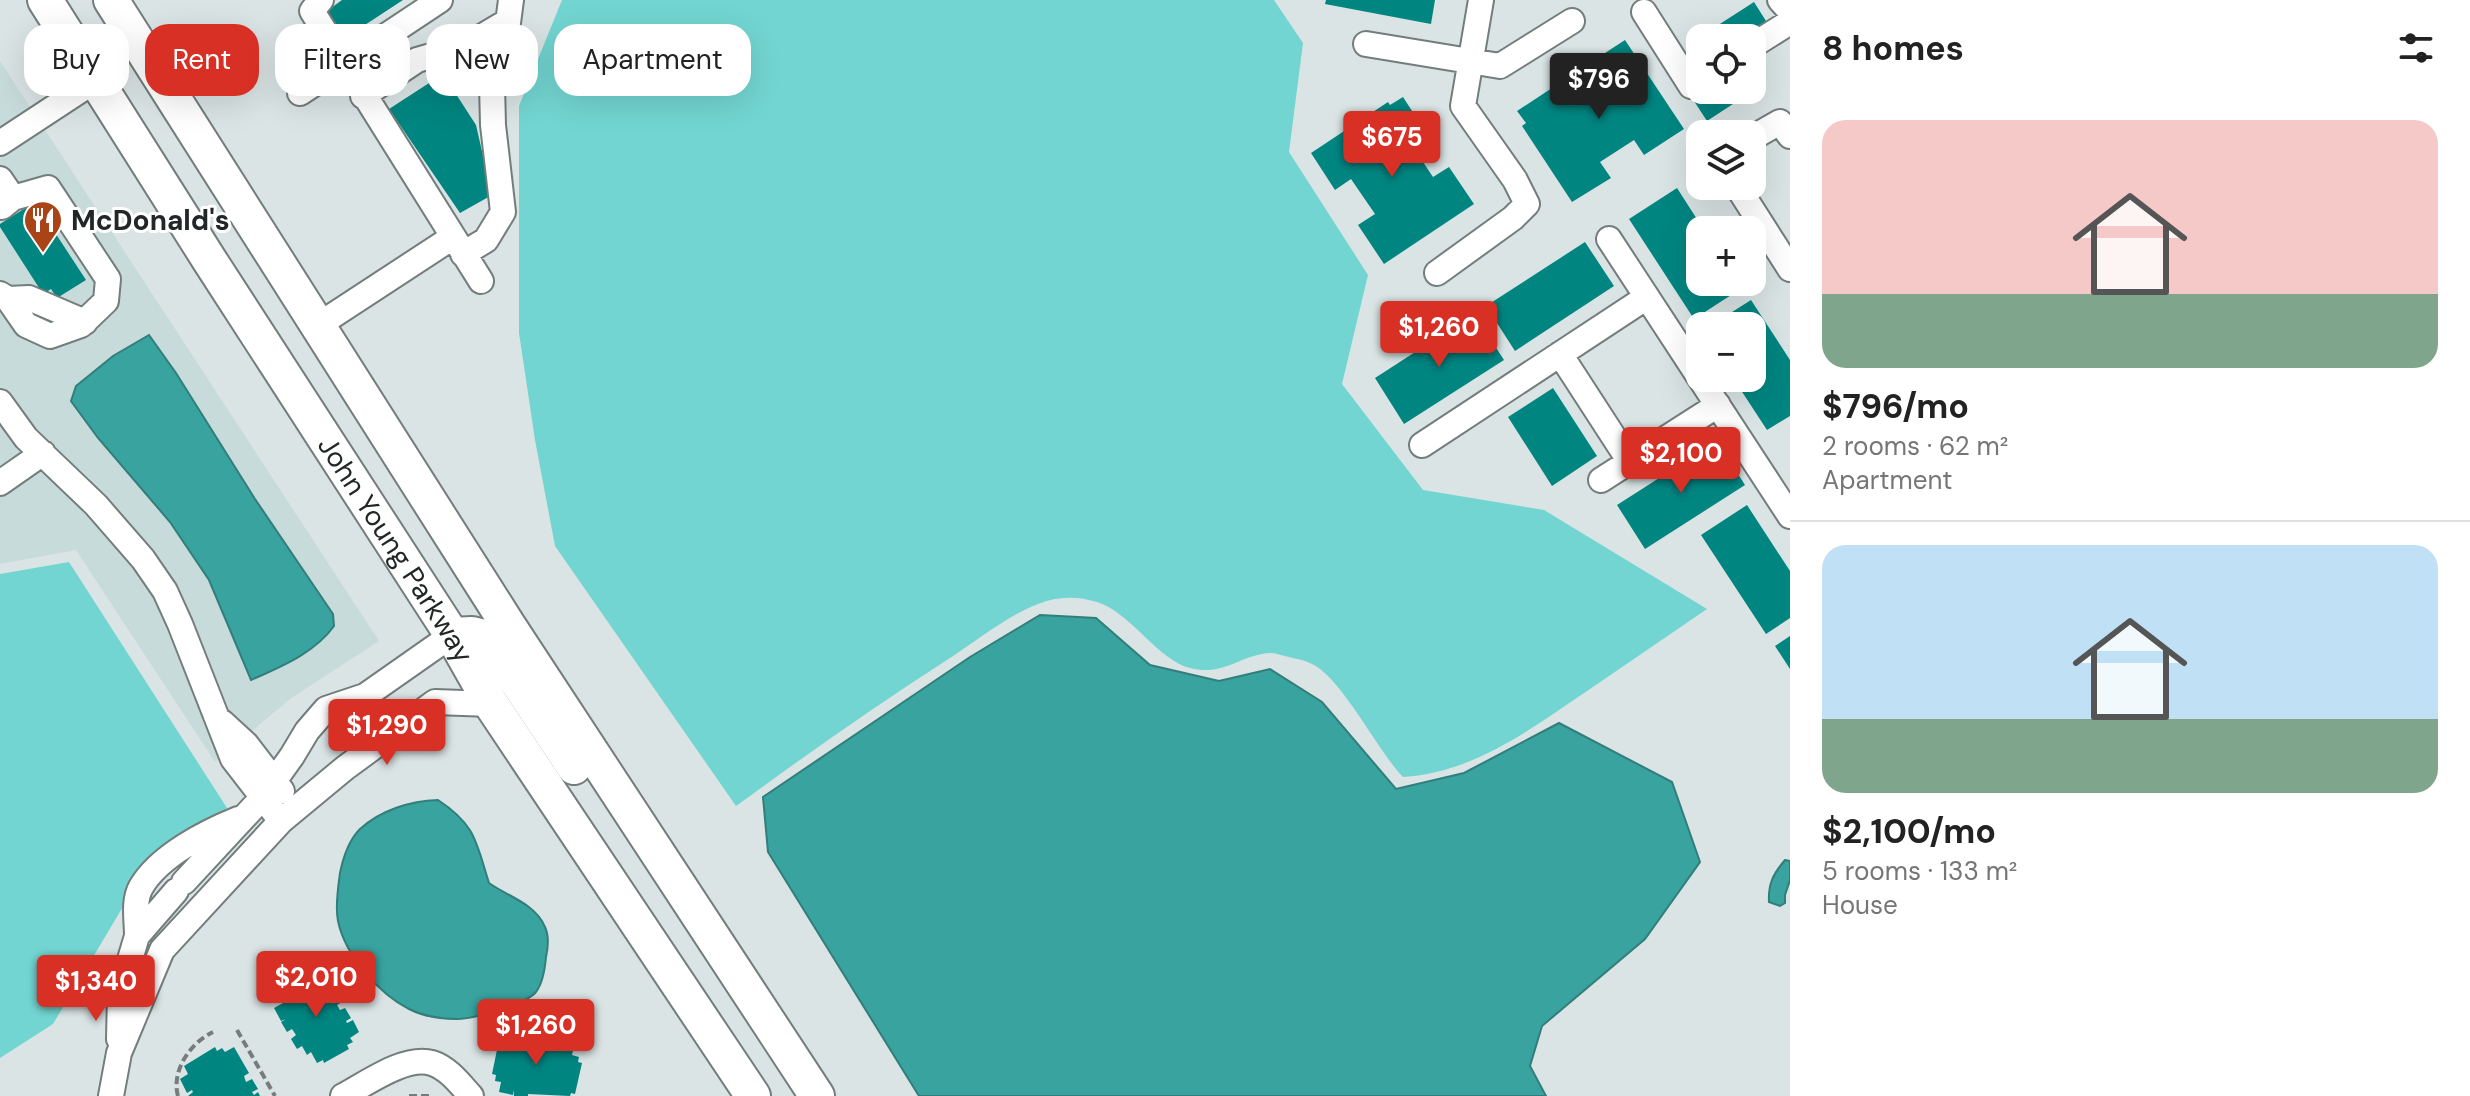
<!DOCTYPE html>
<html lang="en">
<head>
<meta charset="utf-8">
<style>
  body { margin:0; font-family:"DM Sans",sans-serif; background:#f2f2f2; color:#222; height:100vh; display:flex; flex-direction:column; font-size:30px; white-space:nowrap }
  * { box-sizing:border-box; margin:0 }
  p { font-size:26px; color:#767676 }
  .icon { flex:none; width:44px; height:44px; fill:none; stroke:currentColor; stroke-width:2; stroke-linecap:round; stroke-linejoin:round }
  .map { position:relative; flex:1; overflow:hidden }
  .side { display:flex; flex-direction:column; background:#fff; width:680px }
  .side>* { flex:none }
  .hud { position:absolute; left:24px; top:24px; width:760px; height:72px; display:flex; gap:16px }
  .buttons { position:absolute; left:1686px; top:24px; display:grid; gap:16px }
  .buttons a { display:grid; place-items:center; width:80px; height:80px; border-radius:16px; background:#fff; box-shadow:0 8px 32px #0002; font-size:40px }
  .price { position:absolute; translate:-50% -68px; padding:0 18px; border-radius:8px; background:#d93025; color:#fff; font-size:26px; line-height:52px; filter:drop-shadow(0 2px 4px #0008) }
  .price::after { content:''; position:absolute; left:50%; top:48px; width:24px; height:18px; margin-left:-12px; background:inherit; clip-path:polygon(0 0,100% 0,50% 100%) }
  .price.current { background:#222; color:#fff }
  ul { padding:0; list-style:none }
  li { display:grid; align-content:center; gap:16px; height:424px; padding:0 32px }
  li+li { border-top:2px solid #e0e0e0 }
  li span { display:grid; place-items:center; height:248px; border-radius:24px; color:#555 }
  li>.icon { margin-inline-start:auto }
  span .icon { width:144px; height:144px; fill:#fffc; stroke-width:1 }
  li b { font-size:34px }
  h2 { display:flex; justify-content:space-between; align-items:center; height:96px; padding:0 32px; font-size:34px }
  .chip { padding:0 28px; border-radius:24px; background:#fff; box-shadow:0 8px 32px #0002; font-size:28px; line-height:72px }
  .chip.current { background:#d93025; color:#fff }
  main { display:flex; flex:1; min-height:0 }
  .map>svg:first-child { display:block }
  .built { fill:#c7dbda }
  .green { fill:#72d5d1 }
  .water { fill:#38a39f; stroke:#317e7b; stroke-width:2 }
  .building { fill:#008581 }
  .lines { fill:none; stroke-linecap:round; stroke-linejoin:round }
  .minor-casing { stroke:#737d7c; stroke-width:28 }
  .highway-casing { stroke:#737d7c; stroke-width:38 }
  .path { stroke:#767c7c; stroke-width:4; stroke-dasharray:8 4; stroke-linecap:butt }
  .minor { stroke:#fff; stroke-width:24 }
  .highway { stroke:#fff; stroke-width:34 }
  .labels { text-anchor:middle; stroke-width:6; stroke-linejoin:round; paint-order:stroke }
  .poi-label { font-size:28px; font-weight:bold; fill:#222626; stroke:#fff; text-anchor:start }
  .street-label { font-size:28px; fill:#222626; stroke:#fff }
</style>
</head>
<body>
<main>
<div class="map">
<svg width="1790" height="1096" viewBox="0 0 1790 1096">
  <rect width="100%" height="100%" fill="#dae4e4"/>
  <path class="built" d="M 0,61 L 379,641 L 290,699 L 215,762 L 76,550 L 0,564 Z"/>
  <path class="green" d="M 562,0 L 1274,0 L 1303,43 L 1289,152 L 1368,275 L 1342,384 L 1423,490 L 1544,510 L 1707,609 C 1668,636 1629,662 1590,689 C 1532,728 1474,773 1403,777 C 1377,750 1341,677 1312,664 C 1305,660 1296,659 1289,657 C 1283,656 1277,653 1271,653 C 1241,654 1224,677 1190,668 C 1159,661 1129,611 1097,602 C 1077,596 1057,596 1038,604 C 1007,616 978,640 950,658 C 877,705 806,755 736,806 L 555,546 L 535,440 L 519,333 L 519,106 Z
    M 69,562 L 227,808 L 133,890 L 53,1024 L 0,1058 L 0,574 Z"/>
  <path class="water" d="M 149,335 L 176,373 L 255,499 L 333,614 L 334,626 C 315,653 280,667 251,680 L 209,580 L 170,522 L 98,438 L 71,401 L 76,386 L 113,356 Z
    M 1040,615 L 1096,618 L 1150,665 L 1219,681 L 1270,669 L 1322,702 L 1396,789 L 1464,773 L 1559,723 L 1672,782 L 1700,862 L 1645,939 L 1542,1026 L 1530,1066 L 1546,1096 L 919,1096 L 768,852 L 763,797 L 970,657 Z
    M 438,800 C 476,825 476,842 489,883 C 507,896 536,904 545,927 C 549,936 548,948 546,957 C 545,968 543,983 536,992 C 525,1005 473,1019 456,1019 C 440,1019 423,1016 409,1009 C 379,994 345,955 338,921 C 335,907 338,887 340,873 C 343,858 349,840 360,829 C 381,810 410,801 438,800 Z
    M 1785,860 L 1790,861 L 1790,880 L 1785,895 L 1785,903 L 1780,906 L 1769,902 C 1768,884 1773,874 1785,860 Z"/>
  <path class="building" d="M 342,0 L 403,0 L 345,38 L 327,11 Z
    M 1326,0 L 1435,0 L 1431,24 L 1325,4 Z
    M 1754,2 L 1766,21 L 1739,38 L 1700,38 L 1700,48 L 1695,40 Z
    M 1625,40 L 1684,129 L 1644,155 L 1634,140 L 1600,162 L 1611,178 L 1572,202 L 1522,126 L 1526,123 L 1517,111 L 1552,88 L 1562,104 L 1596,82 L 1585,66 Z
    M 1752,64 L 1765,83 L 1707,121 L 1694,101 L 1711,90 L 1752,90 Z
    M 443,74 L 476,125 L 492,195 L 460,213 L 389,109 Z
    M 1403,97 L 1425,131 L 1409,141 L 1433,177 L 1449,167 L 1474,204 L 1384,264 L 1358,225 L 1375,214 L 1351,179 L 1335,190 L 1311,153 L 1388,102 L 1390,105 Z
    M 1677,188 L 1704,230 L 1700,230 L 1700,282 L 1738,282 L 1742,288 L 1694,319 L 1629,219 Z
    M 35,202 L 86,280 L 57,298 L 51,289 L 43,294 L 0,227 L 0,224 Z
    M 1585,242 L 1614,286 L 1515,351 L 1486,306 Z
    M 1751,300 L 1790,360 L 1790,416 L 1767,430 L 1733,378 L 1752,378 L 1752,326 L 1710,326 Z
    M 1474,314 L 1504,360 L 1404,424 L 1375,378 Z
    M 1553,388 L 1597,456 L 1552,486 L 1508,417 Z
    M 1717,441 L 1745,485 L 1645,549 L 1617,505 Z
    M 1747,505 L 1790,571 L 1790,618 L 1766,634 L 1701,535 Z
    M 1790,636 L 1790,669 L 1775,646 Z
    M 309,975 L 311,980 L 317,976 L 321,982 L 328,978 L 336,990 L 331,993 L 336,991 L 342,1002 L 337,1005 L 340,1010 L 345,1008 L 351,1018 L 346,1021 L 347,1023 L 353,1020 L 359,1032 L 350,1038 L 353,1042 L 347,1045 L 349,1049 L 324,1063 L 323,1060 L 317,1063 L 311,1052 L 307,1055 L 302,1046 L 297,1049 L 291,1039 L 296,1035 L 292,1029 L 287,1032 L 281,1022 L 286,1019 L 281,1021 L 274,1008 L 283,1003 L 279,997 L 284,994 L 282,991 Z
    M 512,1032 L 526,1035 L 525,1041 L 527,1041 L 528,1035 L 540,1038 L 539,1044 L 546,1045 L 547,1040 L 558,1042 L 557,1048 L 559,1049 L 561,1043 L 574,1046 L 572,1055 L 579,1057 L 578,1062 L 582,1063 L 575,1094 L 571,1093 L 570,1096 L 528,1094 L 528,1096 L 514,1096 L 514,1090 L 513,1095 L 499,1092 L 501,1082 L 495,1081 L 496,1075 L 492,1074 L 498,1045 L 502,1046 L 503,1040 L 510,1041 Z
    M 215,1047 L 217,1051 L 222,1048 L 225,1052 L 234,1047 L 249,1073 L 244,1076 L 246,1082 L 252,1079 L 258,1089 L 252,1092 L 254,1095 L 258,1092 L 260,1096 L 188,1096 L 193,1092 L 192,1090 L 187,1093 L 180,1079 L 188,1074 L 184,1066 Z"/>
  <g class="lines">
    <defs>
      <path id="minor" d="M 321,0 L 312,11 L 481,281
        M 1780,0 L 1790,11
        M 1644,12 L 1691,86 L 1700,80
        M 1366,44 L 1500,66 L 1572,21
        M 1752,46 L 1790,22
        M 300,93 L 440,0
        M 363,96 L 417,60 L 466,46 L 508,21
        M 1752,138 L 1780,122 L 1790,136
        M 0,143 L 96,80
        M 0,179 L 13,198 L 2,207
        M 1737,186 L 1790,269
        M 1609,239 L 1790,516
        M 463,254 L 486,240 L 503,212 L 493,125 L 492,85 L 506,38 L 511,0
        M 1437,273 L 1513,218 L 1527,204 L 1515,180 L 1463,106 L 1481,0
        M 0,294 L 8,299 L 26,325 L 50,336 L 81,325 L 106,301 L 108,279 L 48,188 L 13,198
        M 8,299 L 29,298 L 85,322
        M 317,326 L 453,237
        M 1560,354 L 1630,462
        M 0,402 L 26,438 L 96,505 L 143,559 L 165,591 L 180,624 L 233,759 L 281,821
        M 1422,445 L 1647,297
        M 1601,480 L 1718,405
        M 0,483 L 43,453
        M 222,722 L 246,744 L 282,791
        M 184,882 L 262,798 L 292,756 L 307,731 L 326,709 L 365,696 L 452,635
        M 137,936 C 137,920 133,901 141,887 C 159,856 206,832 238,819
        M 119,1039 L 120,993 L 137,936 L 176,891
        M 111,1096 L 119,1053 L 162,950 L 281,821 L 345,768 L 435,702 L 491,704
        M 343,1096 C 366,1084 405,1055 432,1063 C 448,1068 460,1084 471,1096"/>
      <g id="highway">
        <path id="s1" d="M 45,0 L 210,261 L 452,635 L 491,704 L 753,1096"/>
        <path d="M 111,0 L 508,625 L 817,1096"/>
        <path d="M 452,635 L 472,634 L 488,638 L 574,767"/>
      </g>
    </defs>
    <use href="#minor" class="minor-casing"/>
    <use href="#highway" class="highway-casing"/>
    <path class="path" d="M 237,1030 L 275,1096
      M 178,1096 C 171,1071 190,1043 213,1032
      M 409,1096 L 430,1096"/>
    <use href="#minor" class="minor"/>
    <use href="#highway" class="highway"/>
  </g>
  <defs>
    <symbol id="restaurant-pin" viewBox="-11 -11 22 30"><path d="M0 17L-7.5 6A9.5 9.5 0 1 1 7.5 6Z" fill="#a94416" stroke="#fff"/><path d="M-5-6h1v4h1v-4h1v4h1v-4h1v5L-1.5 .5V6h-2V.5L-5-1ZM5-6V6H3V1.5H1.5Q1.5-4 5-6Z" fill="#fff"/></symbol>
  </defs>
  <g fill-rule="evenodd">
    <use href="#restaurant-pin" x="21" y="198" width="44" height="60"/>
  </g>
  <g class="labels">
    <g class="poi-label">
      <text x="71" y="230">McDonald's</text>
    </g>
    <g class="street-label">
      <text dy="10" stroke="none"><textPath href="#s1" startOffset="652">John Young Parkway</textPath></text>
    </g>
  </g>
</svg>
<div class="buttons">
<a><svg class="icon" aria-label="locate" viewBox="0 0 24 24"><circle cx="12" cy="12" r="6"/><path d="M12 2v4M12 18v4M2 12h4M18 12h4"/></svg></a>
<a><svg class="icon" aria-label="layers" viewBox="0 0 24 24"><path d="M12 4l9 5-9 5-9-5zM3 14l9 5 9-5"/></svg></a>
<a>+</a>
<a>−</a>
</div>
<b class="price current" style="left:1599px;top:121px">$796</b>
<b class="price" style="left:1392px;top:179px">$675</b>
<b class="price" style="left:1439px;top:369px">$1,260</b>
<b class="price" style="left:1681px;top:495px">$2,100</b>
<b class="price" style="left:387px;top:767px">$1,290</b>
<b class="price" style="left:316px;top:1019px">$2,010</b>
<b class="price" style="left:96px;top:1023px">$1,340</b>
<b class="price" style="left:536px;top:1067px">$1,260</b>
<div class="hud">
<a class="chip">Buy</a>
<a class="chip current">Rent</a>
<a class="chip">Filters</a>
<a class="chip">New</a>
<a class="chip">Apartment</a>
</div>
</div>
<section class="side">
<h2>8 homes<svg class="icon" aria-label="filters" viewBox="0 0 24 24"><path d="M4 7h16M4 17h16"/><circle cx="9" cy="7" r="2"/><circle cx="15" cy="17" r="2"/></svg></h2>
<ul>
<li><span style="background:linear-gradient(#f6c9c9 70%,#7fa58c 0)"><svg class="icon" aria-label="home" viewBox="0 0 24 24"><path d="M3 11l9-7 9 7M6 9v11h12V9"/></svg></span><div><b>$796/mo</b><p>2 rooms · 62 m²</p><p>Apartment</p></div></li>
<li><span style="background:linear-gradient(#bfe0f5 70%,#7fa58c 0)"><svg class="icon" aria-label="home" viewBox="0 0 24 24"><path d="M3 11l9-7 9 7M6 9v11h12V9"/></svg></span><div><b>$2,100/mo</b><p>5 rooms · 133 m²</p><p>House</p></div></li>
</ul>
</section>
</main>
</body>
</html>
